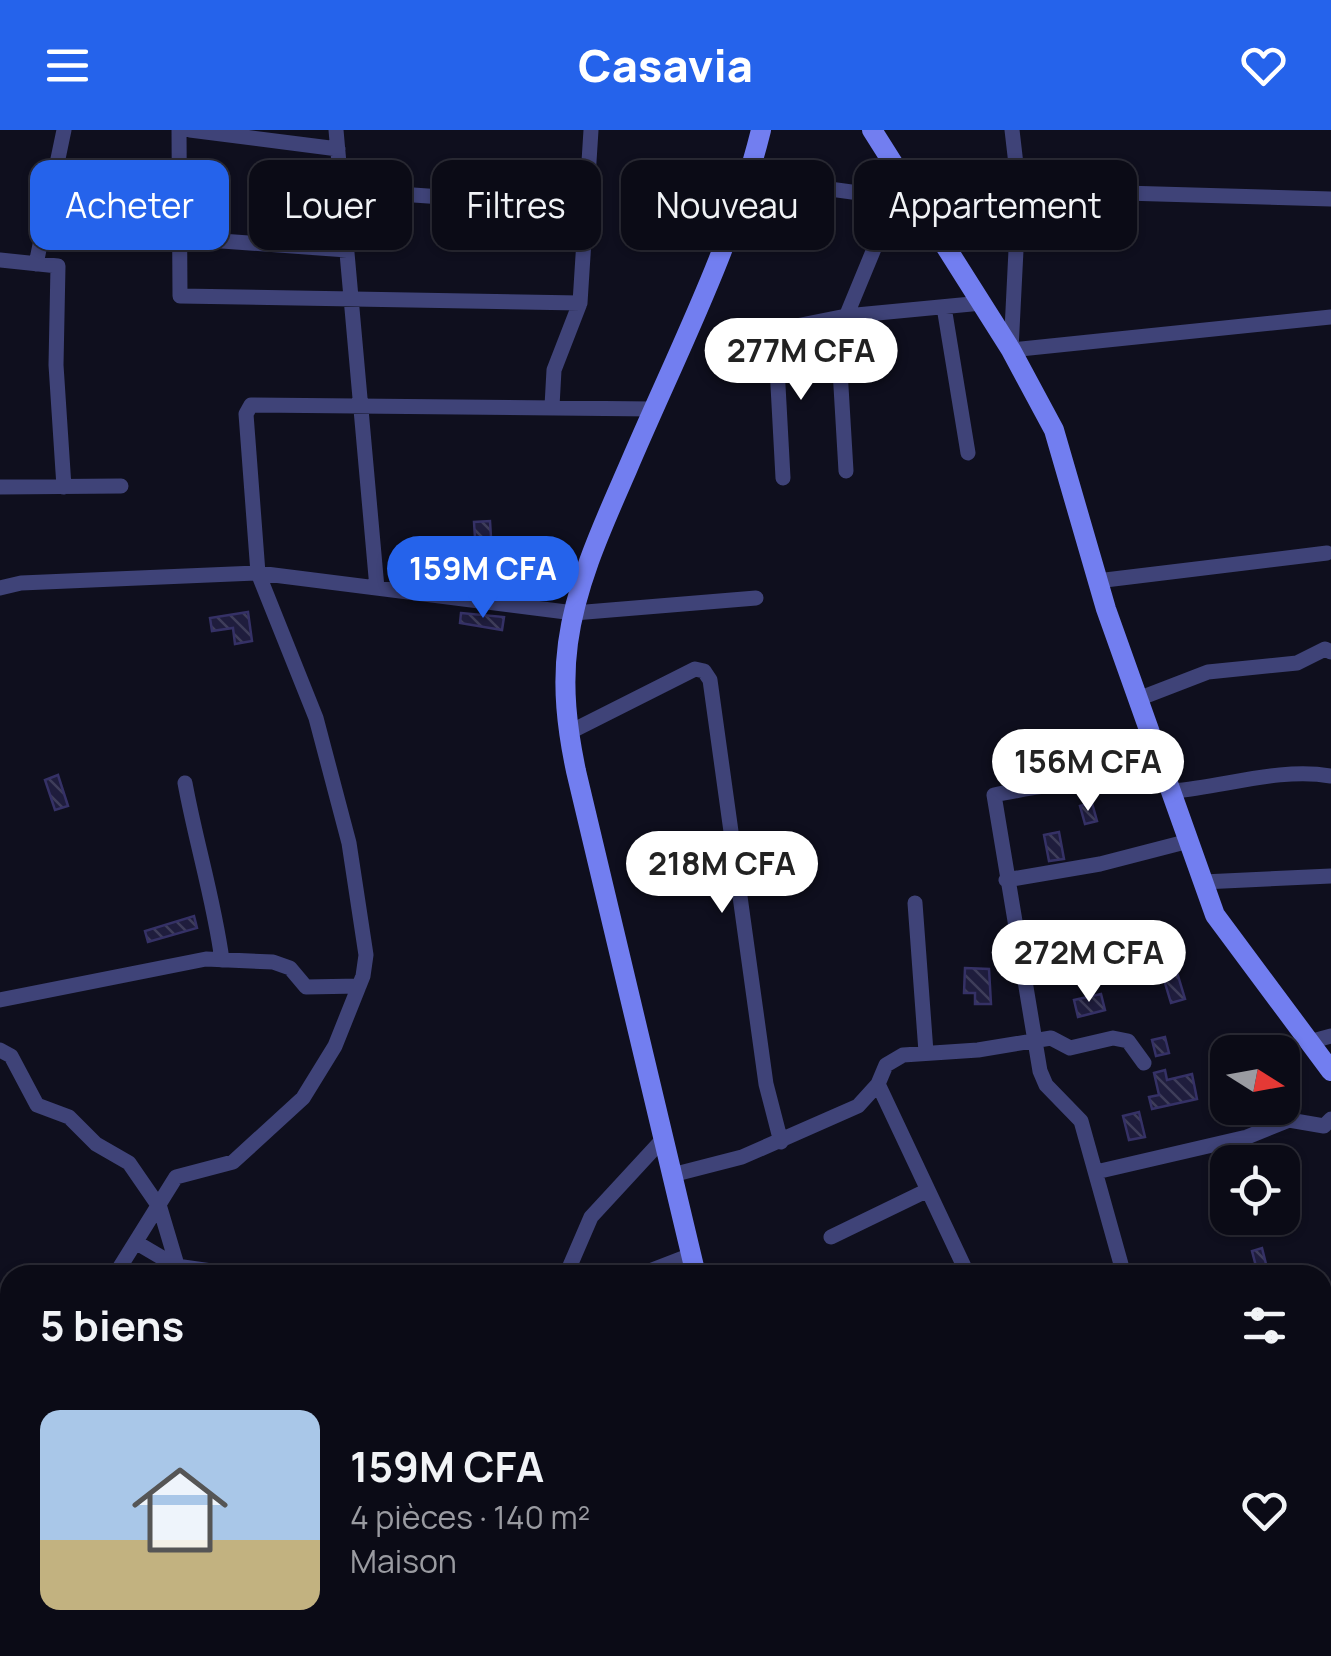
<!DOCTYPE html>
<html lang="fr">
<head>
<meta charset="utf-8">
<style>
  body { margin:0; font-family:Manrope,sans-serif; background:#191923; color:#f1f3f6; height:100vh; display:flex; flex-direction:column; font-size:38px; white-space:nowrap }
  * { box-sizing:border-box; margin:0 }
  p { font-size:32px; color:#9a9ba1 }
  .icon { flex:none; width:55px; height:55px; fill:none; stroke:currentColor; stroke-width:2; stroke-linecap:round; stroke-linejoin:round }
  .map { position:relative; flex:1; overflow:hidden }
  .panel { position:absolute; left:0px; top:1135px; width:1332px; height:392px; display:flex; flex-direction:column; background:#0b0b16; border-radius:30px 30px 0 0; box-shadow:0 2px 8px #0004,0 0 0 2px #2b2b35 }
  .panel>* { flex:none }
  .banner { position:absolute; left:30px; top:30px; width:1272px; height:90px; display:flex; gap:20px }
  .needle { width:65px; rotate:101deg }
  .buttons { position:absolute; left:1210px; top:905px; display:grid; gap:20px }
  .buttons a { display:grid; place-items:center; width:90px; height:90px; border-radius:20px; background:#0b0b16; box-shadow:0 2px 8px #0004,0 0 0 2px #2b2b35; font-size:50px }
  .price { position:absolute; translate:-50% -85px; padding:0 22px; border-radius:35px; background:#fff; color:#222; font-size:32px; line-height:65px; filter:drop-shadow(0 2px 5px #0008) }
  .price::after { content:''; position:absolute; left:50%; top:60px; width:30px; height:22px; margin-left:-15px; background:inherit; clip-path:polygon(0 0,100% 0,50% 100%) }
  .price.current { background:#2563eb; color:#fff }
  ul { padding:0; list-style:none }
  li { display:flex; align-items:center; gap:30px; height:250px; padding:0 40px }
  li+li { border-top:2px solid #2b2b35 }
  li span { display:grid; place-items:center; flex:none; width:280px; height:200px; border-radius:20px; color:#555 }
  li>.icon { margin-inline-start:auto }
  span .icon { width:120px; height:120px; fill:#fffc; stroke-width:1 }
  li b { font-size:42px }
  h2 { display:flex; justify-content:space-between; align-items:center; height:120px; padding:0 40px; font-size:42px }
  .tag { padding:0 35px; border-radius:20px; background:#0b0b16; box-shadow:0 2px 8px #0004,0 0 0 2px #2b2b35; font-size:35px; line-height:90px }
  .tag.current { background:#2563eb; color:#fff }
  header { display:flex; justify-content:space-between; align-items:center; height:130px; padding:0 40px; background:#2563eb; color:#fff; font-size:45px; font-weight:800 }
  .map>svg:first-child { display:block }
  .building { fill:url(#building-back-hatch); stroke:#353166; stroke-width:2.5 }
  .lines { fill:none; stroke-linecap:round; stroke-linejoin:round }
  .street { stroke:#3f4378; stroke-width:15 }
  .secondary { stroke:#727ef0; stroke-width:20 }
</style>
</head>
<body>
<header><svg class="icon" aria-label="menu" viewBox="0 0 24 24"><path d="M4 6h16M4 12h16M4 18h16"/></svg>Casavia<svg class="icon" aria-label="heart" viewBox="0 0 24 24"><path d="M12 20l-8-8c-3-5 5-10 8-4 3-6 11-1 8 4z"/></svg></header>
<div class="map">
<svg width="1331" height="1526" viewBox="0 0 1331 1526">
  <defs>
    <pattern id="building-back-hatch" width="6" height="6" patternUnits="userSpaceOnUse" patternTransform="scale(2.5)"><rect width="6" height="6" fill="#1f1d3d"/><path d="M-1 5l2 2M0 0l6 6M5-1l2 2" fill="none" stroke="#3e3d5a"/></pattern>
  </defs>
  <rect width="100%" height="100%" fill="#0f0f1e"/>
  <path class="building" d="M 490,391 L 493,440 L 477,441 L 474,392 Z
    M 248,482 L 252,511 L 235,514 L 233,498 L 212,501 L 210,488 Z
    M 461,483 L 504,487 L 502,500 L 460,493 Z
    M 58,645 L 68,676 L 55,680 L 45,650 Z
    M 1092,673 L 1097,691 L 1085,694 L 1080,676 Z
    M 1059,702 L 1064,729 L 1049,731 L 1044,705 Z
    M 194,786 L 197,798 L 148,812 L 145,801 Z
    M 1067,796 L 1070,820 L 1037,825 L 1033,801 Z
    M 965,838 L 989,839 L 991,874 L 975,874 L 975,863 L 964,863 Z
    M 1176,839 L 1185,869 L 1171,873 L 1162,843 Z
    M 1101,864 L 1105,880 L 1078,887 L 1074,870 Z
    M 1165,907 L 1169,923 L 1156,926 L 1152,910 Z
    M 1165,940 L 1167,950 L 1192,944 L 1197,969 L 1152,979 L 1149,967 L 1159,965 L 1154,943 Z
    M 1139,982 L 1145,1007 L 1129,1010 L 1123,986 Z
    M 1262,1118 L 1268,1142 L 1258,1144 L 1252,1121 Z"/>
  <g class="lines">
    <path class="street" d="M 179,0 L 180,166 L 580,173
      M 190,0 L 338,19
      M 336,0 L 377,458
      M 1012,0 L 1019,60 L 1011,220 L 1331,187
      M 749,48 L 903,69
      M 342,60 L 584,77
      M 1019,60 L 1331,69
      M 180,108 L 347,120
      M 0,130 L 58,136 L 56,235 L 64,357
      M 36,134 L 64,0
      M 944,177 L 968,323
      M 775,200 L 783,348
      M 721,211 L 846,186 L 982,173
      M 552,276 L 554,240 L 580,173 L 591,0
      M 846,341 L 838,206 L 895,68
      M 0,357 L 121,356
      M 1097,451 L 1327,423
      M 0,458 L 21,453 L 258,443 L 574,483 L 756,468
      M 1138,569 L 1208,542 L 1297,533 L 1325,519 L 1331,522
      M 568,603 L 695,539 L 704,541 L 710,550 L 766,954 L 781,1012
      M 185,653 C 196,713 214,770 222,830
      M 1173,661 C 1224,657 1280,637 1331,646
      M 1006,750 L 1100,734 L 1189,711
      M 1203,752 L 1331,746
      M 915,773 L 926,922
      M 0,870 L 206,829 L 273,832 L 290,838 L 306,857 L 359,856
      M 1309,912 L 1331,906
      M 0,920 L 11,926 L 37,975 L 69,987 L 96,1014 L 129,1033 L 160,1078 L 180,1145
      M 878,954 L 968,1145
      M 1096,1042 L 1247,1007 L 1289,990 L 1324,996 L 1331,989
      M 672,1045 L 742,1027 L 858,976 L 878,954 L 886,935 L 903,925 L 978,920 L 1051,908 L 1070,918 L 1113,908 L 1128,911 L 1144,933
      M 831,1107 L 928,1060
      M 137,1113 L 176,1136 L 240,1145
      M 115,1145 L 176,1047 L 233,1032 L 303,968 L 335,916 L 363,846 L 366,825 L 349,713 L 316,588 L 258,443 L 246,284 L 251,275 L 653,279
      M 559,1145 L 609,1145
      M 566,1145 L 591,1087 L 663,1009
      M 618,1145 L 647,1142 L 691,1125
      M 1124,1145 L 1081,991 L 1046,955 L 1040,941 L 994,665 C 1050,653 1107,650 1162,633
      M 1322,1175 L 1331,1176
      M 0,1262 L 10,1258
      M 1322,1366 L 1331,1380
      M 1322,1474 L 1331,1471
      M 1149,1518 L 1153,1526
      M 427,1526 L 433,1518
      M 1193,1526 L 1212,1518"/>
    <path class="secondary" d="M 872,0 L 1011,220 L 1054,300 L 1106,479 L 1215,785 L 1331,941
      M 696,1145 L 576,641 C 567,598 562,557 568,513 C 576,453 603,395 627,340 C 674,229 732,118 761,0
      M 849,1518 L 855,1526
      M 615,1526 L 618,1518"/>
  </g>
</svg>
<div class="buttons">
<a><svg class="needle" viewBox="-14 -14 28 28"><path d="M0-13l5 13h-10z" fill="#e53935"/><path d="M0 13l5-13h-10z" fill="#9a9ba1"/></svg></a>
<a><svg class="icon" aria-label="locate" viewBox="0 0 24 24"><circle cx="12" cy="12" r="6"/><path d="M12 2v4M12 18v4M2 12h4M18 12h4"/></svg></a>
</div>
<b class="price" style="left:801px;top:273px">277M CFA</b>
<b class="price current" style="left:483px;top:491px">159M CFA</b>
<b class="price" style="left:1088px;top:684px">156M CFA</b>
<b class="price" style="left:722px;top:786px">218M CFA</b>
<b class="price" style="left:1089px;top:875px">272M CFA</b>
<div class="banner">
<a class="tag current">Acheter</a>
<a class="tag">Louer</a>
<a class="tag">Filtres</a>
<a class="tag">Nouveau</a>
<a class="tag">Appartement</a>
</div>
<section class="panel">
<h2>5 biens<svg class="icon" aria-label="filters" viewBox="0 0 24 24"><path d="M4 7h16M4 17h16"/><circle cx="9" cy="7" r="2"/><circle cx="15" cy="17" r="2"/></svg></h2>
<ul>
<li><span style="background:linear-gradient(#a9c7e8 65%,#c2b280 0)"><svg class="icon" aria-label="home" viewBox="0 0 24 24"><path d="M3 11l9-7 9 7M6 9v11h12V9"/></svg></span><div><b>159M CFA</b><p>4 pièces · 140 m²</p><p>Maison</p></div><svg class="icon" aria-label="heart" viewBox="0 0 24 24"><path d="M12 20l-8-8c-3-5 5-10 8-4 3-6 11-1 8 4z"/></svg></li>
</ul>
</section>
</div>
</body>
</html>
